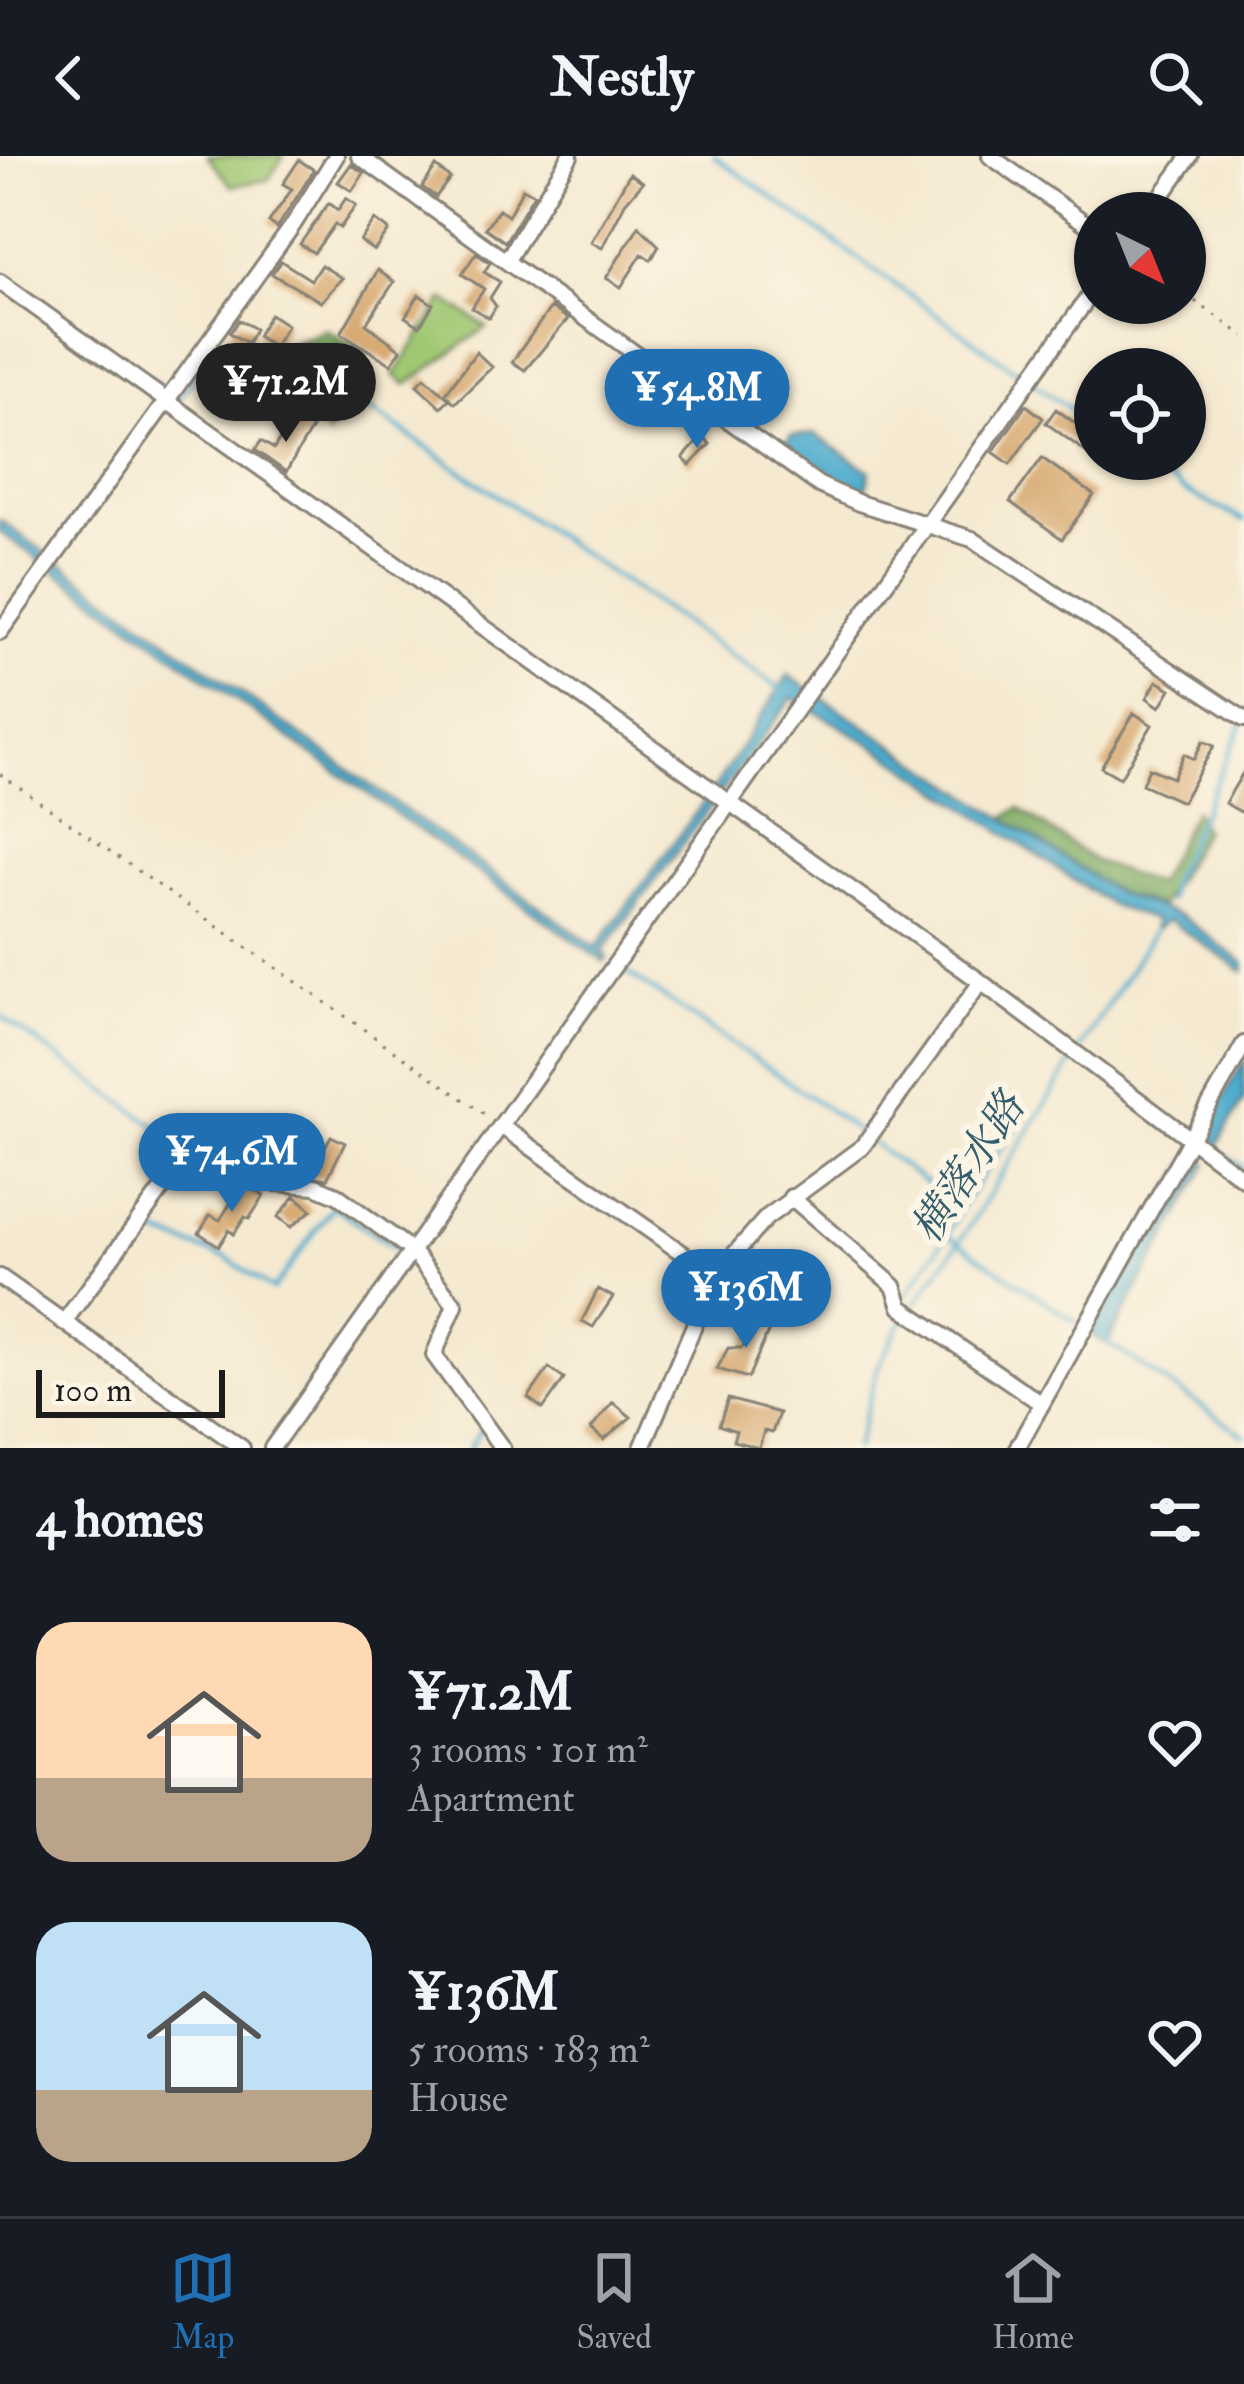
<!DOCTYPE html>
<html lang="en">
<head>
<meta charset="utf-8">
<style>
  body { margin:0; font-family:"IM FELL Double Pica","Noto Serif JP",serif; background:#20242c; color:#f1f3f6; height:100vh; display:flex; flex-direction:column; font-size:45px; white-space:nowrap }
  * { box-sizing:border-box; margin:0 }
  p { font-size:39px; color:#9ea1a6 }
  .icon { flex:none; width:66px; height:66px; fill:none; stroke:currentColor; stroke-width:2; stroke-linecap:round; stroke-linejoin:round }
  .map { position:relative; height:1292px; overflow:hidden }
  .details { display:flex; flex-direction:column; background:#171b24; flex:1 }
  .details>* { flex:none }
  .needle { width:78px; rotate:137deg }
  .controls { position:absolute; left:1074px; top:36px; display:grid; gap:24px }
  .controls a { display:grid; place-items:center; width:132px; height:132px; border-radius:50%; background:#171b24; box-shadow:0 3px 9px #0004; font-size:60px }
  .scale { position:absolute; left:36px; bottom:30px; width:189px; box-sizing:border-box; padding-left:12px; border:6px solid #1c1c1c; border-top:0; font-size:33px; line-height:42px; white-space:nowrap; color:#1c1c1c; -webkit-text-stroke:9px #fcf5e5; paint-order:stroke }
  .price { position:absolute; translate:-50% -102px; padding:0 27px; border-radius:42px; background:#1f6fb2; color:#fff; font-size:39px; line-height:78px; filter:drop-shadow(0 3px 6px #0008) }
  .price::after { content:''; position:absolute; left:50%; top:72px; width:36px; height:27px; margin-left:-18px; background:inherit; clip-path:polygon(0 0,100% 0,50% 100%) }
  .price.on { background:#222; color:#fff }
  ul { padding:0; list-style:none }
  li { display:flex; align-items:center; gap:36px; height:300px; padding:0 36px }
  li span { display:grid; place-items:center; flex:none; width:336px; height:240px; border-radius:36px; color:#555 }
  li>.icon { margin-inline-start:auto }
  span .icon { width:144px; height:144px; fill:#fffc; stroke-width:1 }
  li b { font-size:51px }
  h2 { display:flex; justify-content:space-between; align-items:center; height:144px; padding:0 36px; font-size:51px }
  header { display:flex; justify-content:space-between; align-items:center; height:156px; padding:0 36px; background:#171b24; font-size:54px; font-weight:700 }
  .tab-bar { display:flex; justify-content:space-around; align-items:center; height:168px; border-top:3px solid #363941; background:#171b24; font-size:33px; color:#9ea1a6 }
  .tab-bar a { display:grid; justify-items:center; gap:6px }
  .tab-bar .on { color:#1f6fb2 }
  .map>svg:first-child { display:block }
  .green { fill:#a0c873; stroke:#5e7248; stroke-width:3 }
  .forest { fill:#80ac65; stroke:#4e6440; stroke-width:3 }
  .water { fill:#4eaccd; stroke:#356474; stroke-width:3 }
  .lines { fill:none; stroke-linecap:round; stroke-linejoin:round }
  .stream { stroke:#4eaccd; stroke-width:4.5 }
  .building { fill:#d8ab74 }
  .minor-casing { stroke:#888276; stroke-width:20 }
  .path { stroke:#888276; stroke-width:3; stroke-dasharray:3 9; stroke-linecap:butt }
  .minor { stroke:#fff; stroke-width:14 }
  .labels { text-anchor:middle; stroke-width:12; stroke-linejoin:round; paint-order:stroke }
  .water-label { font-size:42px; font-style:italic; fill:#325d6c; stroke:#fcf5e5 }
</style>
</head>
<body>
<header><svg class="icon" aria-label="back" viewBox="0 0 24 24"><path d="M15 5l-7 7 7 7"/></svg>Nestly<svg class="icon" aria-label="search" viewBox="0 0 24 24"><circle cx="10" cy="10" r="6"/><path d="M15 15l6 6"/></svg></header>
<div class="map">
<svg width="1244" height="1292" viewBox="0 0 1244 1292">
  <rect width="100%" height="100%" fill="#fcf5e5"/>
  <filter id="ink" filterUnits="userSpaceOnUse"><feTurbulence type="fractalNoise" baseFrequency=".00833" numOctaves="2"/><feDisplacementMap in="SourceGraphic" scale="24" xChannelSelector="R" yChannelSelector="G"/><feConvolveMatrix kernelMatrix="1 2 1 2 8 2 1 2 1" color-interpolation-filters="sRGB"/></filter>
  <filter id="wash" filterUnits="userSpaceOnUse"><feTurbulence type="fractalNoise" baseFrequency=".004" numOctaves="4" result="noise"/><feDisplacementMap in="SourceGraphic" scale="48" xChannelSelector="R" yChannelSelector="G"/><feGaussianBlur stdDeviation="2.7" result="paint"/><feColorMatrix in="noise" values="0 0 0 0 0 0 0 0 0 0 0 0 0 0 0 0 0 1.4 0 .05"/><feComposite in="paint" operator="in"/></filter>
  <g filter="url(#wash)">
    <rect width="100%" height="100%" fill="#f5e9d0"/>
    <path class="green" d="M 207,0 L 284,0 L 268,24 L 232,30 Z
      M 444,143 L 487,171 L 406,229 L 394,219 Z"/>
    <path class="forest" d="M 326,173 L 366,198 L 328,279 L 280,226 L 247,205 Z
      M 1019,652 L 1096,706 L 1156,728 L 1194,654 L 1204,674 L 1160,751 L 1117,737 L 1004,662 Z"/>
    <path class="water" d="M 814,278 L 870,315 L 864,342 L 826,324 L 783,292 L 790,280 Z
      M 0,364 L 596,791 L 715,631 L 788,519 L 1117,737 L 1183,761 L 1244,807 L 1244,816 L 1168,764 L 1154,775 L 1154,764 L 1112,750 L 883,595 L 792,542 L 602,796 L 608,801 L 604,806 L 0,376 Z
      M 1244,904 L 1244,943 L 1216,992 L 1200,981 Z
      M 1191,998 L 1208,1007 L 1107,1188 L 1090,1178 Z"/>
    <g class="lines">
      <path class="stream" d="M 714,0 L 1022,219
        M 0,116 L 179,243 L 218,186 L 278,220 L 319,218 L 779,532
        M 1035,228 L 1095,271
        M 1141,303 L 1187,336 L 1244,364
        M 1168,745 L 1171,726 L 1244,564
        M 622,813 L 822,949 L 960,1053 L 947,1079 L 1076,1166
        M 0,860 L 182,988
        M 1215,991 L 1244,1012
        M 194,996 L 199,1000 L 148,1075 L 227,1102 L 273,1134 L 333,1050 L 399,1094
        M 961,1051 L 1026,957
        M 906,1139 L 947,1079
        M 1105,1185 L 1244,1279
        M 429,1201 L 425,1196 L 446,1152
        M 469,1292 L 482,1272
        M 856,1292 L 878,1211 L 900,1169 L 958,1088 L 1154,775"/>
    </g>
    <g id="blocks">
      <path class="building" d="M 299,4 L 314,14 L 277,72 L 269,66 L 292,33 L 283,28 Z
        M 351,8 L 364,17 L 352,35 L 338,26 Z
        M 436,11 L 450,22 L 436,41 L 422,31 Z
        M 630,17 L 643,26 L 625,47 L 602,92 L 591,86 Z
        M 523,32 L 534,38 L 505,86 L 485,72 L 499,53 L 508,60 Z
        M 346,42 L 356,49 L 340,72 L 335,68 L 314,97 L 300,88 L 329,47 L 338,54 Z
        M 375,64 L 389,74 L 374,95 L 360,85 Z
        M 639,70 L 659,90 L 651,104 L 642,98 L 621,131 L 606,122 Z
        M 476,97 L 490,107 L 484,116 L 500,126 L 490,142 L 496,150 L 489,162 L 472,152 L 484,133 L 462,118 Z
        M 281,105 L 311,124 L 321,109 L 342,122 L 321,146 L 272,118 Z
        M 378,114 L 394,126 L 366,168 L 401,194 L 391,208 L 341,177 Z
        M 419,139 L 433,148 L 420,170 L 405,161 Z
        M 551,151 L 568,163 L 525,214 L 512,206 Z
        M 270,158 L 287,169 L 274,191 L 257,180 Z
        M 239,164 L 255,173 L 247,187 L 230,177 Z
        M 476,196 L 492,211 L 455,247 L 445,238 Z
        M 425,221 L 449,243 L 441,251 L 417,229 Z
        M 1026,249 L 1043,262 L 1010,308 L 993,296 Z
        M 1056,253 L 1095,282 L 1087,297 L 1046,267 Z
        M 293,261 L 312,272 L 286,316 L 255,294 L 261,285 L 274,293 Z
        M 703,280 L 710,288 L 690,309 L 683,302 Z
        M 1042,302 L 1094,339 L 1062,383 L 1010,346 Z
        M 1157,525 L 1171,533 L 1160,551 L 1147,542 Z
        M 1134,557 L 1152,569 L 1120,622 L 1101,611 Z
        M 1203,585 L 1214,590 L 1182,646 L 1142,628 L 1149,612 L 1173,622 L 1184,598 L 1194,603 Z
        M 1244,615 L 1244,658 L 1225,647 Z
        M 331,980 L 345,987 L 327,1023 L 299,1018 L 308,1001 L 317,1006 Z
        M 243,1027 L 264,1040 L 249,1063 L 245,1061 L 234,1078 L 229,1074 L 219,1090 L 199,1077 L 210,1059 L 220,1064 Z
        M 295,1040 L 312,1054 L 291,1071 L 278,1061 Z
        M 776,1111 L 800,1124 L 790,1144 L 781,1140 L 777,1146 L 762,1139 Z
        M 598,1133 L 613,1141 L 593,1171 L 582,1165 Z
        M 759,1160 L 772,1167 L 748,1222 L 717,1213 L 728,1192 L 742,1192 Z
        M 549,1212 L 564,1223 L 543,1253 L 528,1242 Z
        M 728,1243 L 779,1257 L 772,1277 L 764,1275 L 759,1292 L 733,1285 L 736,1275 L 719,1269 Z
        M 613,1246 L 631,1261 L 604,1284 L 591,1273 Z"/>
    </g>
  </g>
  <g filter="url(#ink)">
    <use href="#blocks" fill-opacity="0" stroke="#888276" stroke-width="3"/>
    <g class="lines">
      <defs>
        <path id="minor" d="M 359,0 L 819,329 L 859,347 L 972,383 L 1244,563
          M 990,0 L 1095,74
          M 1149,57 L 1190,0
          M 507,104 L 570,0
          M 0,126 L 981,826 L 1244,1023
          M 0,476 L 293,69 L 336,0
          M 501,970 L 715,1120
          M 791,1041 L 894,1130 L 901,1151 L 1042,1248
          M 0,1121 L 242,1292
          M 64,1166 L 202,979 L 261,1026 L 315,1030 L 337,1039 L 411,1094 L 455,1149 L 434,1199 L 502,1292
          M 272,1292 L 1095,132
          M 642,1292 L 715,1120 L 766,1062 L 862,991 L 981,826
          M 1017,1292 L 1244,888"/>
      </defs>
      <use href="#minor" class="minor-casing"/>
      <path class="path" d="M 1185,138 L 1244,180
        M 0,618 L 490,962"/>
      <use href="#minor" class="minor"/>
    </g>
  </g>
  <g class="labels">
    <g class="water-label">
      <text transform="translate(967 1011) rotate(-57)" y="15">横落水路</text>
    </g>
  </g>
</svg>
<div class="controls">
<a><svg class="needle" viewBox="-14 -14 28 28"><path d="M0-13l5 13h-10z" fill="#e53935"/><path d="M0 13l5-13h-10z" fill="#9ea1a6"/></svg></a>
<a><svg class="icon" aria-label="locate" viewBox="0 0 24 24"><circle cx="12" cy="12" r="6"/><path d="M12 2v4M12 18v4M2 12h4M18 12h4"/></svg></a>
</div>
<div class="scale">100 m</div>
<b class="price on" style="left:286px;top:289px">¥71.2M</b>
<b class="price" style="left:697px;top:295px">¥54.8M</b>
<b class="price" style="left:232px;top:1059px">¥74.6M</b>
<b class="price" style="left:746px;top:1195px">¥136M</b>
</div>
<section class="details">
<h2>4 homes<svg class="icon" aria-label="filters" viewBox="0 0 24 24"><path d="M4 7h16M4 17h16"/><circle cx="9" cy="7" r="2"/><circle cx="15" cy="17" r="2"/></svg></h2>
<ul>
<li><span style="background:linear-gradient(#ffd9b3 65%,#b9a48a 0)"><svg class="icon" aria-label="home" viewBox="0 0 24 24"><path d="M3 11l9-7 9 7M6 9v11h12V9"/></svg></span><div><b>¥71.2M</b><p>3 rooms · 101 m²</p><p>Apartment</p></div><svg class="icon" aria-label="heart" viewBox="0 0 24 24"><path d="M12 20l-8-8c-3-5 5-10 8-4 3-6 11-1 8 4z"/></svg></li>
<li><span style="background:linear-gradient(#bfe0f5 70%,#b9a48a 0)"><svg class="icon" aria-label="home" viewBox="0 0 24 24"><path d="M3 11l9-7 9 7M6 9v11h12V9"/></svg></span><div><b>¥136M</b><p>5 rooms · 183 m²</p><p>House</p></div><svg class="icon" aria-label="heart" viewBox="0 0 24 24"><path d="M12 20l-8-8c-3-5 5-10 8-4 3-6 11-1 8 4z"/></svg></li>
</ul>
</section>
<nav class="tab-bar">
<a class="on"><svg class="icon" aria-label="map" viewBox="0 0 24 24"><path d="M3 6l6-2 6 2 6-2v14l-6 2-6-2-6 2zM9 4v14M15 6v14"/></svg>Map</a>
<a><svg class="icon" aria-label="saved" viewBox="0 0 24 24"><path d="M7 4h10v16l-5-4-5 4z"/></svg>Saved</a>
<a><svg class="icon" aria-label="home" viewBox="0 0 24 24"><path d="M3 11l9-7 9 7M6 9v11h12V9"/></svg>Home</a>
</nav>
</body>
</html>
